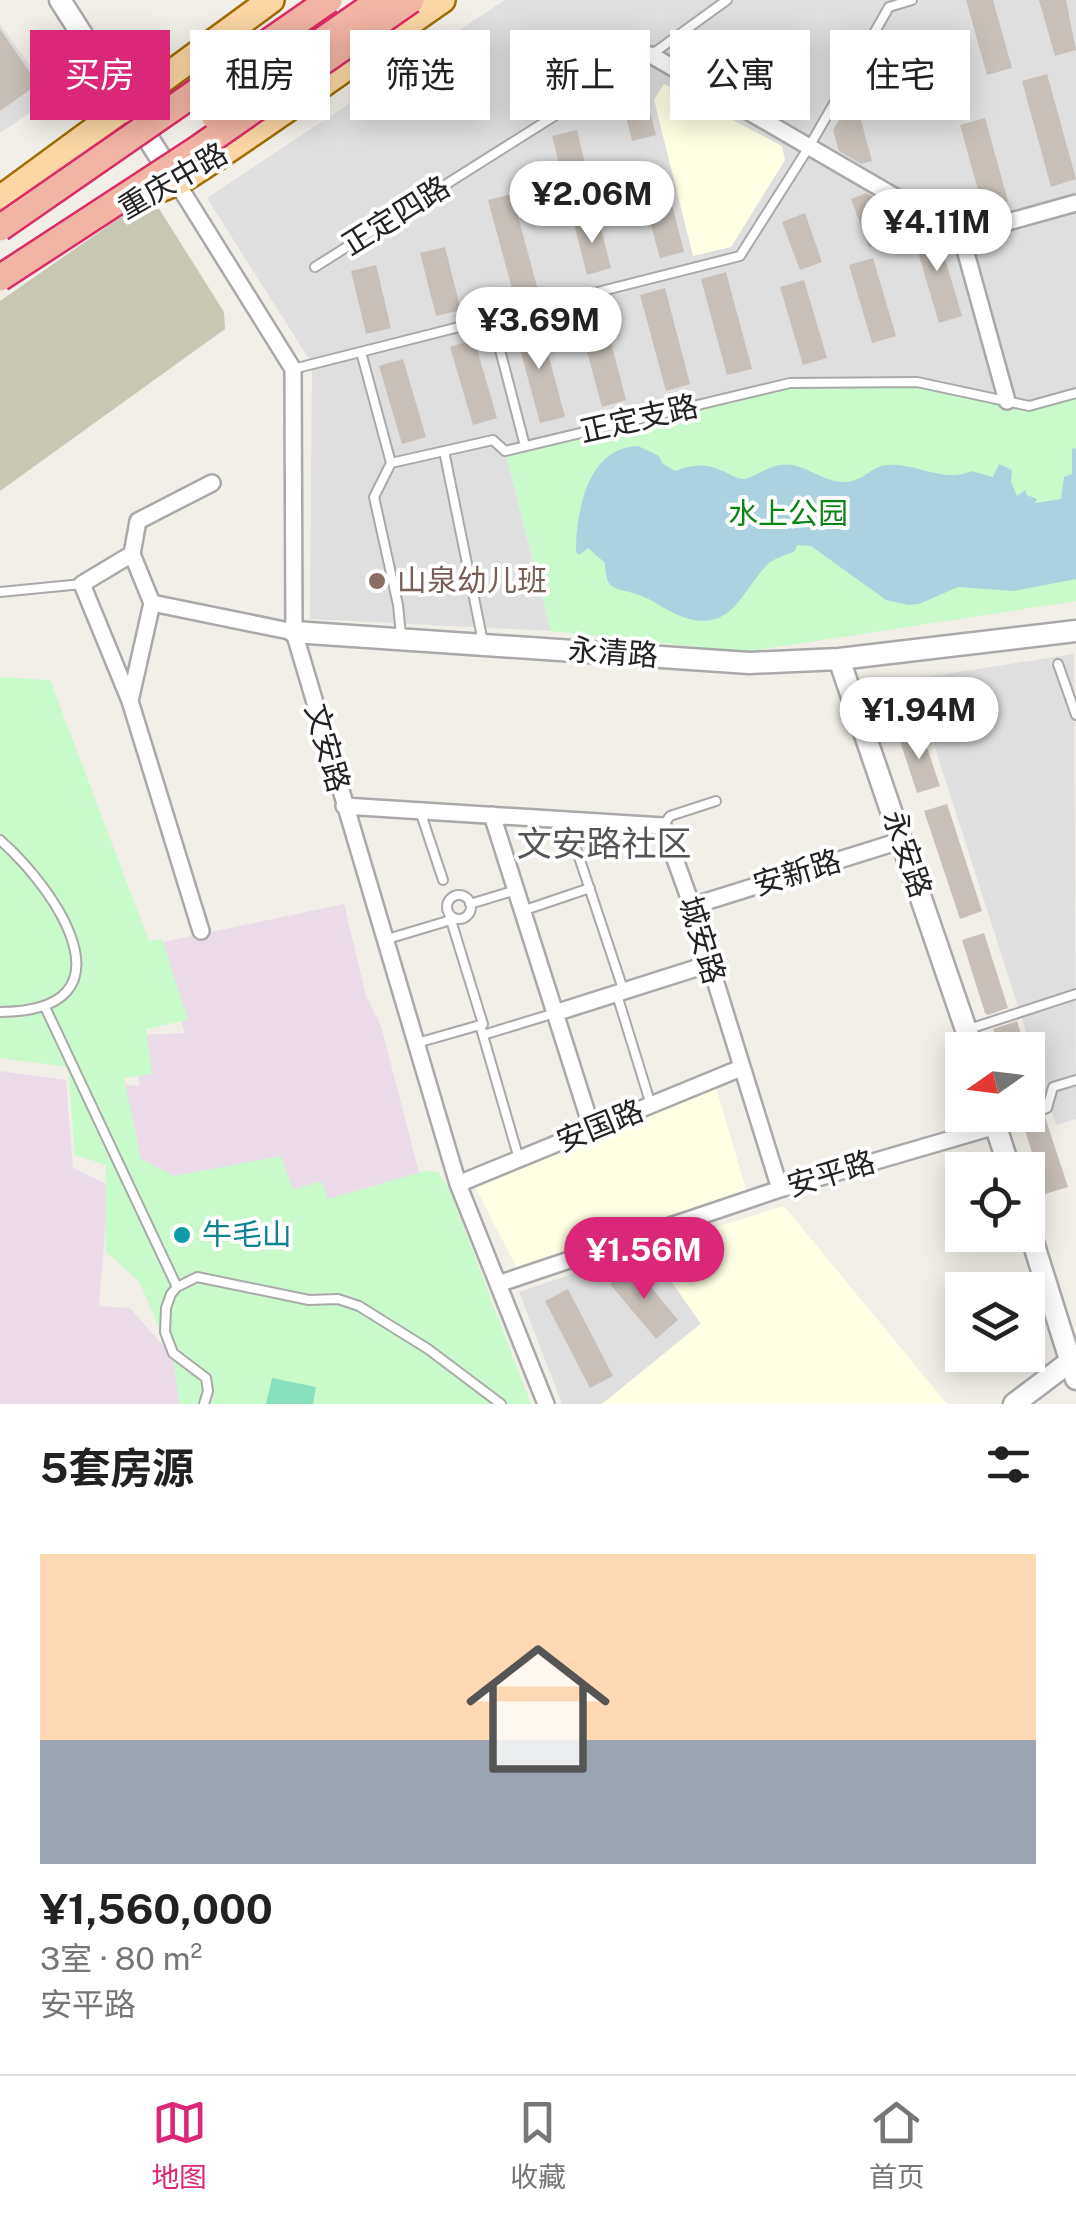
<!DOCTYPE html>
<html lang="zh">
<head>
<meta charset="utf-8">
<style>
  body { margin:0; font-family:"Public Sans","Noto Sans SC",sans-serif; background:#f2f2f2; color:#222; height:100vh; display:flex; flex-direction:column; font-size:38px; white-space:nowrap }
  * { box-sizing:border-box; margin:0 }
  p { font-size:32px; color:#767676 }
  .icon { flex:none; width:55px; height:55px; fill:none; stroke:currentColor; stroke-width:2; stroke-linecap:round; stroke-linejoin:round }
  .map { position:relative; height:1404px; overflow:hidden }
  .details { display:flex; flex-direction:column; background:#fff; flex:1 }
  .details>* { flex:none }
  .banner { position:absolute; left:30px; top:30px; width:1018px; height:90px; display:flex; gap:20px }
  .needle { width:65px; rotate:256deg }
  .buttons { position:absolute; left:945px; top:1032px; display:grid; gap:20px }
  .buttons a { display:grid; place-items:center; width:100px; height:100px; border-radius:0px; background:#fff; box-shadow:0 5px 25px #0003; font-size:50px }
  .price { position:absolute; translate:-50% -85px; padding:0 22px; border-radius:35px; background:#fff; color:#222; font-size:32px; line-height:65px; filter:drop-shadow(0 2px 5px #0008) }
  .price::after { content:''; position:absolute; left:50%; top:60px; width:30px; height:22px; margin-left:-15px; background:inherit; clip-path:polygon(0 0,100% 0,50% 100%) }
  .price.selected { background:#db2777; color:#fff }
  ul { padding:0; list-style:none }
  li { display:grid; align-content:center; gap:20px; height:530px; padding:0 40px }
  li span { display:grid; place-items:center; height:310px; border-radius:0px; color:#555 }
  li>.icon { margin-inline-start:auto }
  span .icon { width:180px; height:180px; fill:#fffc; stroke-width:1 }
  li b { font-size:42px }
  h2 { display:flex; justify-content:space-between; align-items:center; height:120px; padding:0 40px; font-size:42px }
  .pill { padding:0 35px; border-radius:0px; background:#fff; box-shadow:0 5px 25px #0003; font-size:35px; line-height:90px }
  .pill.selected { background:#db2777; color:#fff }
  .tab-bar { display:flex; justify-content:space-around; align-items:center; height:140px; border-top:2px solid #e0e0e0; background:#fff; font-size:28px; color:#767676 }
  .tab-bar a { display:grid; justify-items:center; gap:5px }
  .tab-bar .selected { color:#db2777 }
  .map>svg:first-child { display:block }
  .residential { fill:#e0dfdf }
  .industrial { fill:#ebdbe8 }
  .education { fill:#ffffe5 }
  .construction { fill:#c7c7b4 }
  .park { fill:#c8facc }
  .pitch { fill:#88e0be }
  .water { fill:#aad3df }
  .building { fill:#c7bfb8 }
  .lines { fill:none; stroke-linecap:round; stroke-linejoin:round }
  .service-casing { stroke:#a9a9a9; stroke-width:12 }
  .minor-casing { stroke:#a9a9a9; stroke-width:20 }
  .tertiary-casing { stroke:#a9a9a9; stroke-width:25 }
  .primary-casing { stroke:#a06b00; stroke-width:30 }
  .service { stroke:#fff; stroke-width:8 }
  .minor { stroke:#fff; stroke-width:15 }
  .tertiary { stroke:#fff; stroke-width:20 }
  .primary { stroke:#fcd6a4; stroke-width:25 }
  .trunk-bridge-casing { stroke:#dc2a67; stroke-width:30; stroke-linecap:butt }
  .trunk-bridge { stroke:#f2b4a3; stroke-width:25 }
  .education-dot { fill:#8d6e63; stroke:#fff; stroke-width:4 }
  .culture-dot { fill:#0f9aa8; stroke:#fff; stroke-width:4 }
  .labels { text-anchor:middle; stroke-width:8; stroke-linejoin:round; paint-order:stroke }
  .street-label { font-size:30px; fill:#222; stroke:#fff }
  .park-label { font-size:30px; fill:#0c8416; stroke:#fff }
  .education-label { font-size:30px; fill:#785e54; stroke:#fff; text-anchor:start }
  .culture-label { font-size:30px; fill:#0d838f; stroke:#fff; text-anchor:start }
  .quarter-label { font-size:35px; fill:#555; stroke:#fff }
</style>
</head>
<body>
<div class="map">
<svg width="1076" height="1404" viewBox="0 0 1076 1404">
  <rect width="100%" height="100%" fill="#f2efe9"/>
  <path class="residential" d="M 505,0 L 1076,0 L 1076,393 L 1029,406 L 505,452 L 551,631 L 310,619 L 312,364 L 207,198 Z
    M 0,24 L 53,97 L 0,133 Z
    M 1074,654 L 1076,1119 L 1056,1125 L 913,679 Z
    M 648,1248 L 701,1323 L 602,1404 L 562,1404 L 519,1292 Z"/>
  <path class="industrial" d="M 344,904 L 366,996 L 381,1026 L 422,1184 L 322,1217 L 149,1193 L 104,1083 L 139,1086 L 139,1035 L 185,1033 L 154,944 Z
    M 0,1071 L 66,1080 L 73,1168 L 109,1185 L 99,1306 L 130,1308 L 174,1358 L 197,1404 L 0,1404 Z"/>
  <path class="education" d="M 664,84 L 782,146 L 785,160 L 731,247 L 693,256 L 654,100 Z
    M 715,1084 L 747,1193 L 517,1268 L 474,1185 Z
    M 784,1206 L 947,1404 L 602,1404 L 701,1324 L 648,1248 Z"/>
  <path class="construction" d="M 151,196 L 224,312 L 225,329 L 0,491 L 0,301 Z"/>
  <path class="park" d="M 796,382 L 917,382 L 1029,406 L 1076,393 L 1076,601 L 744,652 L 551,631 L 505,451 L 648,410 Z
    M 0,677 L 50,680 L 149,941 L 162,939 L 188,1020 L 146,1029 L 152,1074 L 124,1078 L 141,1159 L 174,1176 L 281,1156 L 293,1190 L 321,1181 L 328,1199 L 425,1171 L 438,1172 L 449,1189 L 531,1404 L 179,1404 L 174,1363 L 139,1281 L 106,1252 L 106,1165 L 75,1155 L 68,1067 L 0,1058 Z"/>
  <path class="pitch" d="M 272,1378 L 316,1387 L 313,1404 L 266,1404 Z"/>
  <path class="water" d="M 638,446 L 659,456 L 662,463 L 675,471 C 690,465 705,463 720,470 C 727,472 735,478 742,479 C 753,480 771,461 793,465 C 811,469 826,482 844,482 C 861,483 872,466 887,465 C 915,462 945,484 971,471 L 993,477 L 999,464 L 1012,470 L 1011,482 L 1017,496 L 1025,490 L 1027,495 L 1037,499 L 1035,503 L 1061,499 L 1064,477 L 1072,474 L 1072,449 L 1076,448 L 1076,579 L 1014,591 L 958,587 L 919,604 L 908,605 L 886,600 L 811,546 L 797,545 L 795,551 C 786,555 774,558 767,565 C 743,589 733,630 689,619 C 670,614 656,601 639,595 C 614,586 606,593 605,563 L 588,548 L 579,555 L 576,552 C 576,513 587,447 638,446 Z"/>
  <path class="building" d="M 966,0 L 993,0 L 1012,68 L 987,75 Z
    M 1039,0 L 1066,0 L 1076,50 L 1055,56 Z
    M 0,29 L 38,84 L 0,111 Z
    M 1047,74 L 1076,179 L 1051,187 L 1022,81 Z
    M 643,84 L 656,135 L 632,141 L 619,90 Z
    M 858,109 L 872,161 L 861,164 L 839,151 L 833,130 L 843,113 Z
    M 985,118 L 1008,201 L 983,208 L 960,125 Z
    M 577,130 L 592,193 L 568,199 L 552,136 Z
    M 866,193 L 878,200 L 892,239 L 869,247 L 851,199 Z
    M 512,194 L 538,290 L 514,296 L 488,200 Z
    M 671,201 L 684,252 L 660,258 L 646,207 Z
    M 805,213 L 822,262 L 800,270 L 782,222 Z
    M 598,217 L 611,268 L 587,275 L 574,224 Z
    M 922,226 L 938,235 L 962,316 L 939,323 L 911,229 Z
    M 445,247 L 461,310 L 436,316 L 420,253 Z
    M 873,258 L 896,336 L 872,343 L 849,265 Z
    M 376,265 L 391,328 L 366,334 L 351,271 Z
    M 726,272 L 752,369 L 727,375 L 701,279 Z
    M 804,280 L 827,358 L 803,365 L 780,287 Z
    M 665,288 L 690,384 L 666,391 L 640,295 Z
    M 601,304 L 626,400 L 602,407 L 576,311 Z
    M 539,320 L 565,417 L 540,423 L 514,327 Z
    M 474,339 L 497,418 L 473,425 L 450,347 Z
    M 403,359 L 426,437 L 402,444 L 379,366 Z
    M 904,683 L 908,693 L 897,698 L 903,714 L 892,718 L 882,686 Z
    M 921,730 L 940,786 L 917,793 L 899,738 Z
    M 947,804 L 982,911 L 960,919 L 924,811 Z
    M 984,933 L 1008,1008 L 988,1015 L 985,1013 L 962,940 Z
    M 1017,1021 L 1026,1050 L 1000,1050 L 993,1029 Z
    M 1045,1117 L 1068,1187 L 1045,1194 L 1023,1124 Z
    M 633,1265 L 678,1320 L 656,1339 L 610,1284 Z
    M 568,1289 L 613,1376 L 590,1388 L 545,1301 Z"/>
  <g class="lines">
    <defs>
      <path id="service" d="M 315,267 L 651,55 L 727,0
        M 492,319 L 525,446
        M 361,352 L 391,463 L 493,440 L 505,451 L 790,383 L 917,382 L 1029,406 L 1076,393
        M 293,369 L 740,256 L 809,147 L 889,7 L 912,0
        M 444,451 L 483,642
        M 391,463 L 374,497 L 398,605 L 401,635
        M 0,592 L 82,584
        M 1058,664 L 1076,715
        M 420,811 L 443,880
        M 567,821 L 624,992
        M 663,826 L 670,816 L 716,801
        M 0,840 C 58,891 138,1011 0,1012
        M447 907a12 12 0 1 1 24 0a12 12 0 1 1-24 0Z
        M 470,904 L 516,890
        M 522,911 L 590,888
        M 449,914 L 483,1024 L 480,1025 L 519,1159
        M 384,940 L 451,920
        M 617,995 L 651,1105
        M 45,1007 L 177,1287
        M 966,1030 L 1076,994
        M 483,1035 L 555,1013
        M 417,1043 L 480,1025
        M 1028,1115 L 1047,1108 L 1053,1087 L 1076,1080
        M 996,1126 L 1026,1115
        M 204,1404 L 208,1391 L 206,1378 L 173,1353 L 165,1332 L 166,1308 L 171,1294 L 177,1287 L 197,1277 L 309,1300 L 338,1299 L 359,1306 L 428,1349 L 501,1404"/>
      <path id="minor" d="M 651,55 L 961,235 L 1007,401
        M 177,183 L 293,369 L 294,632 L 458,1184 L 546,1404
        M 961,235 L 1076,203
        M 132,554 L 138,521 L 212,483
        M 152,603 L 294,632
        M 130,701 L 152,603 L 132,554 L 82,584 L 130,701 L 201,931
        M 344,806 L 663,826 L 692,906 L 780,1189
        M 492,815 L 592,1129
        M 692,906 L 903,840
        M 555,1013 L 709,964
        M 458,1184 L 741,1068
        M 498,1284 L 780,1189 L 996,1126"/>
      <path id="tertiary" d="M 60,0 L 174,179
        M 294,632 L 749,663 L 839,659 L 1076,631
        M 839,659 L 973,1050
        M 992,1115 L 1010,1170
        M 1028,1226 L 1076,1379
        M 1014,1404 L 1076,1357"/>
      <path id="primary" d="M 0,199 L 271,0
        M 133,202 C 151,190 171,187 188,176 C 275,120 357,59 442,0"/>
    </defs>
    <use href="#service" class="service-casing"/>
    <use href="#minor" class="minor-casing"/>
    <use href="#tertiary" class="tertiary-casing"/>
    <use href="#primary" class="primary-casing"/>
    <use href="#service" class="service"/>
    <use href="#minor" class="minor"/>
    <use href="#tertiary" class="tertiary"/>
    <use href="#primary" class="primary"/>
    <defs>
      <path id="trunk-bridge" d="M 214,116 L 380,0
        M 0,228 L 329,0
        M 0,278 L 196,150 L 411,0"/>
    </defs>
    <use href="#trunk-bridge" class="trunk-bridge-casing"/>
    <use href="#trunk-bridge" class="trunk-bridge"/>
  </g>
  <circle class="education-dot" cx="377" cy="581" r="10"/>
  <circle class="culture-dot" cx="182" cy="1235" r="10"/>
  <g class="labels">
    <g class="street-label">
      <text transform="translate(173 181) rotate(-30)" y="10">重庆中路</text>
      <text transform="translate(396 216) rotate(-32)" y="10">正定四路</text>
      <text transform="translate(639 419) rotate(-13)" y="10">正定支路</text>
      <text transform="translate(613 653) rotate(4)" y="10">永清路</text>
      <text transform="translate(327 748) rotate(74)" y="10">文安路</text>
      <text transform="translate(907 854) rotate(71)" y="10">永安路</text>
      <text transform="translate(797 873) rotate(-17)" y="10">安新路</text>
      <text transform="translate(702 940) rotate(73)" y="10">城安路</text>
      <text transform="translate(600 1126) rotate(-22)" y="10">安国路</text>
      <text transform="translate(831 1174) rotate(-17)" y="10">安平路</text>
    </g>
    <g class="park-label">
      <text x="788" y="524">水上公园</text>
    </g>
    <g class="education-label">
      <text x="397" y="591">山泉幼儿班</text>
    </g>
    <g class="culture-label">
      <text x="202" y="1245">牛毛山</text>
    </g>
    <g class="quarter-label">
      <text x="604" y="856">文安路社区</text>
    </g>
  </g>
</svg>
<div class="buttons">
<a><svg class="needle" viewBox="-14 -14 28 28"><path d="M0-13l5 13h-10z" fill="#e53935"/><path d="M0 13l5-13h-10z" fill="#767676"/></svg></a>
<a><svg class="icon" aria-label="locate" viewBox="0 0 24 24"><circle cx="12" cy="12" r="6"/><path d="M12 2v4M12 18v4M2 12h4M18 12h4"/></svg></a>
<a><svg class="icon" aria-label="layers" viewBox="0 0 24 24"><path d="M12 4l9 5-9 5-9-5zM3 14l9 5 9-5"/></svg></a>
</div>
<b class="price" style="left:592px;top:246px">¥2.06M</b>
<b class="price" style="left:937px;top:274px">¥4.11M</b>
<b class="price" style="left:539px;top:372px">¥3.69M</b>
<b class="price" style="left:919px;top:762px">¥1.94M</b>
<b class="price selected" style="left:644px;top:1302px">¥1.56M</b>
<div class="banner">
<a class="pill selected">买房</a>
<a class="pill">租房</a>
<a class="pill">筛选</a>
<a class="pill">新上</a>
<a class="pill">公寓</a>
<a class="pill">住宅</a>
</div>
</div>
<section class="details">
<h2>5套房源<svg class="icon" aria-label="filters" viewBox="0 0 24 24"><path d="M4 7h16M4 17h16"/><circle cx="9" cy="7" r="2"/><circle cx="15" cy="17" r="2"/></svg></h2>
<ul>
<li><span style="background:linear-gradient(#ffd9b3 60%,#9aa5b1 0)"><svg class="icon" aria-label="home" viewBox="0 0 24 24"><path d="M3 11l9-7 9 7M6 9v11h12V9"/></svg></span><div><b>¥1,560,000</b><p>3室 · 80 m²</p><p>安平路</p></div></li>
</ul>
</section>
<nav class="tab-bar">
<a class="selected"><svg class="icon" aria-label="map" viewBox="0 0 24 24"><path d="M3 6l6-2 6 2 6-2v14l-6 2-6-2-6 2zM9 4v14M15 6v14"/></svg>地图</a>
<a><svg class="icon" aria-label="saved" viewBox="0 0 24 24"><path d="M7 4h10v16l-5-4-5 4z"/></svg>收藏</a>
<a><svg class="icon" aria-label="home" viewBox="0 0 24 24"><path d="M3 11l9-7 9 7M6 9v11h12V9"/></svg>首页</a>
</nav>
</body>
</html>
